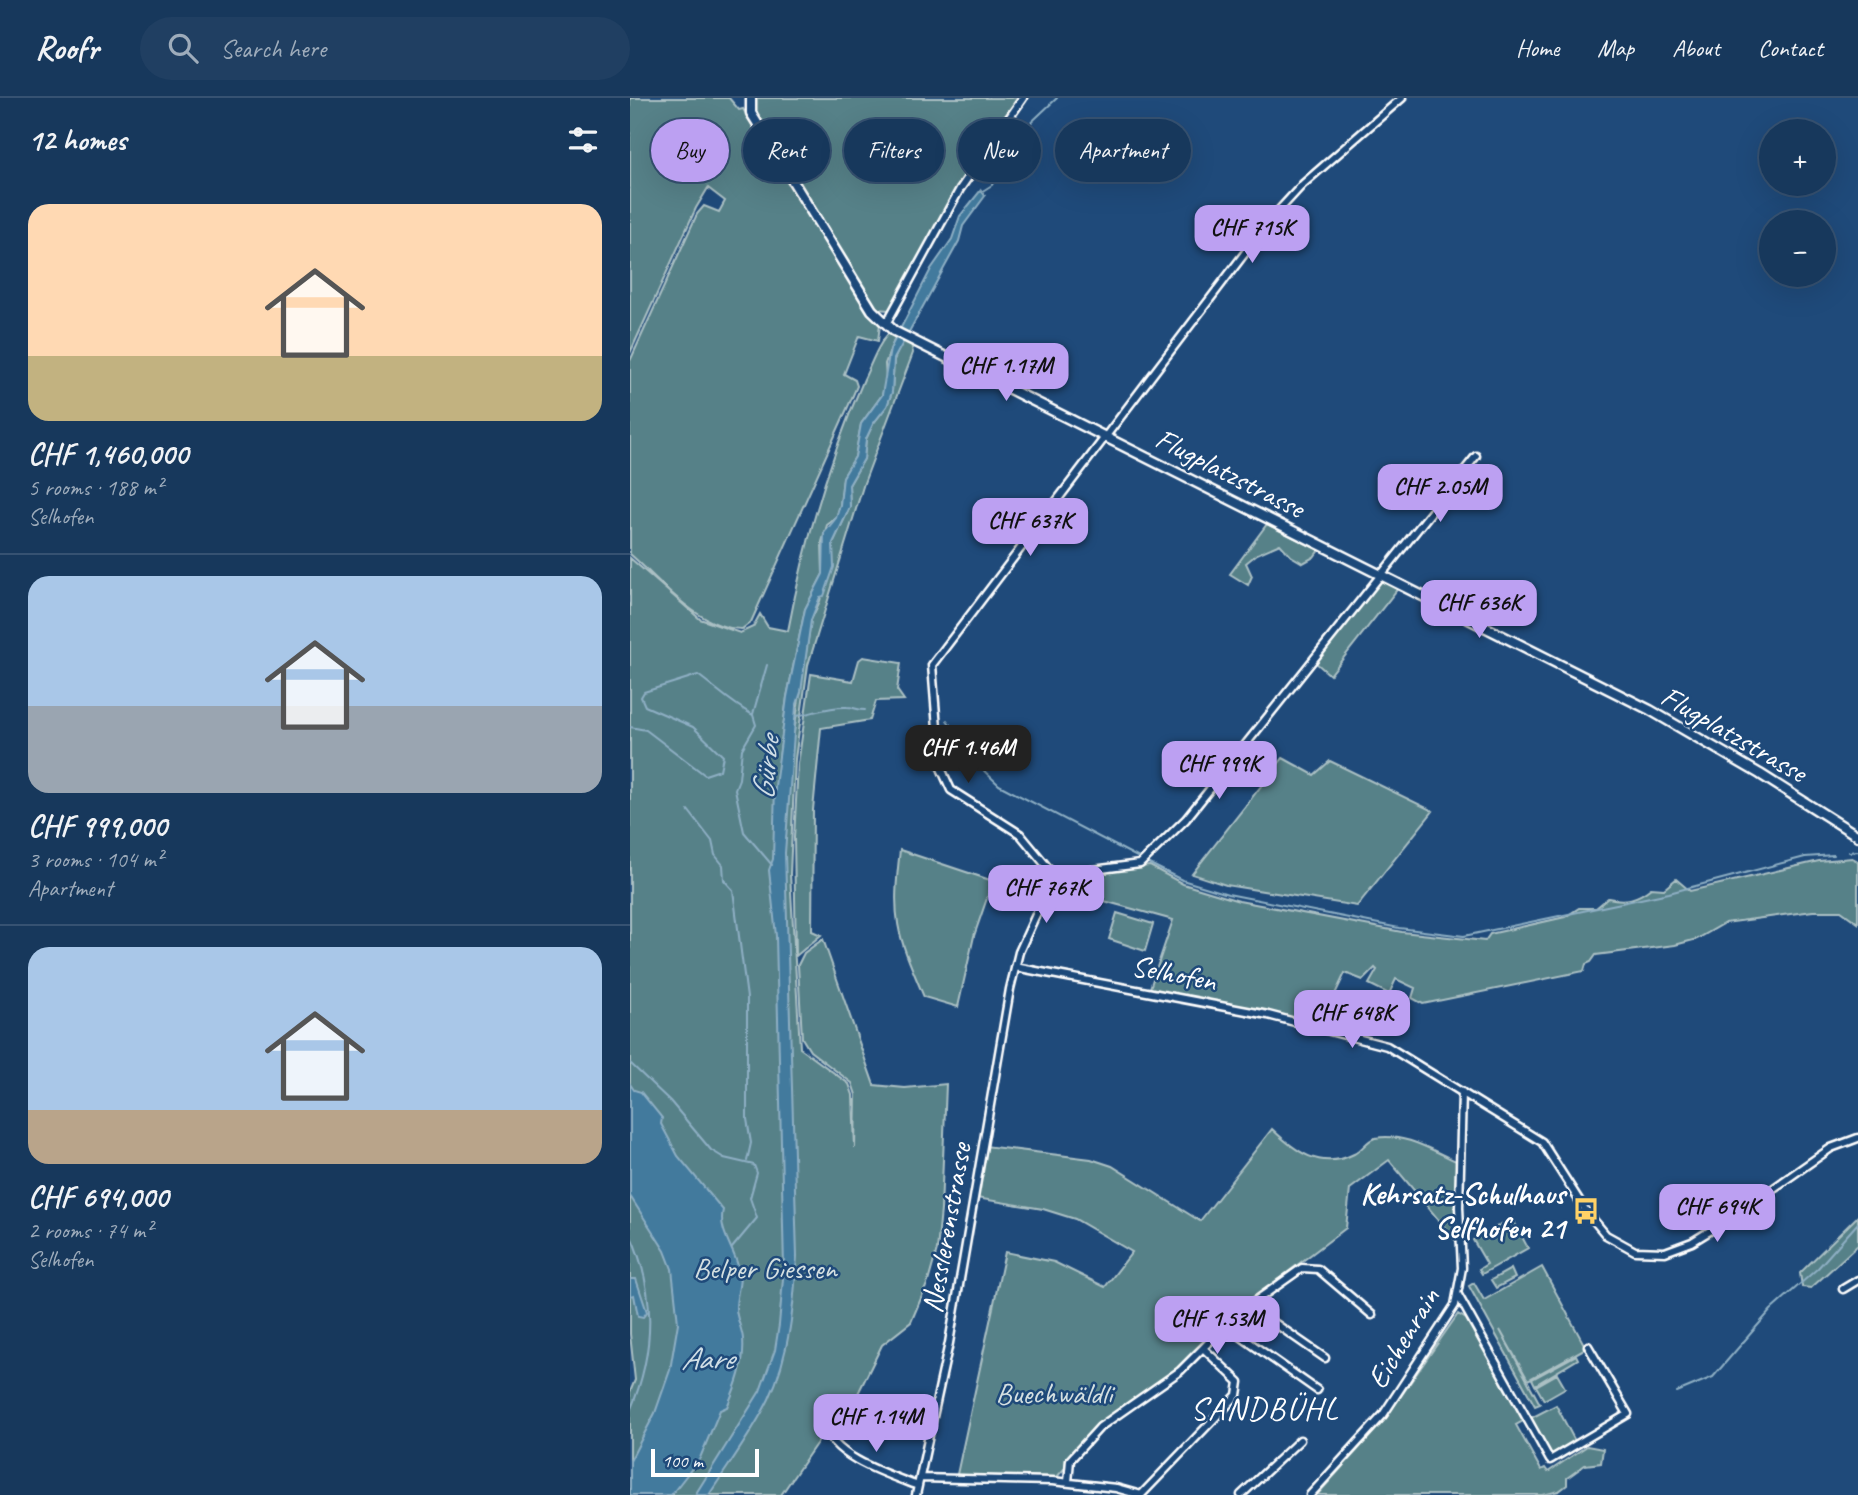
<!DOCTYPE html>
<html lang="en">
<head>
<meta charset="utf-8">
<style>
  body { margin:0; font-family:Caveat,sans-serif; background:#203f62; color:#f1f3f6; height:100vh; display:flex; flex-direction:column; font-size:26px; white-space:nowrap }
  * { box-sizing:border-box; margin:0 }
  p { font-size:23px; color:#9eacbb }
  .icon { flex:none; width:38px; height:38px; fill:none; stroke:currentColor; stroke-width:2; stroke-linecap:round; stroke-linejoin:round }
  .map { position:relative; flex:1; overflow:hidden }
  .drawer { display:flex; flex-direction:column; background:#17385c; width:630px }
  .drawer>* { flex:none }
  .hud { position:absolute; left:21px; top:21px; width:665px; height:63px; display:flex; gap:14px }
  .controls { position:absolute; left:1129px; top:21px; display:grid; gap:14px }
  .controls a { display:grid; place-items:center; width:77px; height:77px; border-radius:50%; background:#17385c; box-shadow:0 7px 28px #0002,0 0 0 2px #365272; font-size:35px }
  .scale { position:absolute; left:21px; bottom:18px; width:108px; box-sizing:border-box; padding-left:7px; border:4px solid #fff; border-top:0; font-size:19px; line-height:24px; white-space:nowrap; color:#fff; -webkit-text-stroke:5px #1f4a7a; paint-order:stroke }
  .price { position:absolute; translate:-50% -60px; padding:0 16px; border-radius:14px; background:#bca0f2; color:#111; font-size:23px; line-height:46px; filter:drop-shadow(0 2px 4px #0008) }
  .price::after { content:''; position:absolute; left:50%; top:42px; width:21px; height:16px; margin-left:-10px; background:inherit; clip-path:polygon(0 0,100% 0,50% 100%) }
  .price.current { background:#222; color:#fff }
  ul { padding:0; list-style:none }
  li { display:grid; align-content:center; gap:14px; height:371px; padding:0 28px }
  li+li { border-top:2px solid #365272 }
  li span { display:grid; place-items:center; height:217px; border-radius:21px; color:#555 }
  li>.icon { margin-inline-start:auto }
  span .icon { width:126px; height:126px; fill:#fffc; stroke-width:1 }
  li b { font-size:30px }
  h2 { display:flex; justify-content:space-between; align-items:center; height:84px; padding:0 28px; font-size:30px }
  .tag { padding:0 24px; border-radius:32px; background:#17385c; box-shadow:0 7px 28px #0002,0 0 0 2px #365272; font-size:24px; line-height:63px }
  .tag.current { background:#bca0f2; color:#111 }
  header { display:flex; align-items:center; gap:42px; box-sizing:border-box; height:98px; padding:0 35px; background:#17385c; border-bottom:2px solid #365272 }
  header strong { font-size:33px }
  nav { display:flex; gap:38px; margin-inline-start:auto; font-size:24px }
  .search { width:490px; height:63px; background:#203f62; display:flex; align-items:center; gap:18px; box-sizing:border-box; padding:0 24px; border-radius:38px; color:#9eacbb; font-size:26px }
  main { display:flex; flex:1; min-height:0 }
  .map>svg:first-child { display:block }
  .green { fill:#578188; stroke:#abc0c4; stroke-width:2 }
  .water { fill:#427a9d; stroke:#8eafc4; stroke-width:2 }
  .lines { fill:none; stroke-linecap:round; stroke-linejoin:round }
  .stream { stroke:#8eafc4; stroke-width:2 }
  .minor-casing { stroke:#fff; stroke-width:11 }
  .tertiary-casing { stroke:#fff; stroke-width:13 }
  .minor { stroke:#1f4a7a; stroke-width:6 }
  .tertiary { stroke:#1f4a7a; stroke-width:8 }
  .labels { text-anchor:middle; stroke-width:5; stroke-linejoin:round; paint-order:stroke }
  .street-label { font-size:30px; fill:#fff; stroke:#1f4a7a }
  .poi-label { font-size:30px; font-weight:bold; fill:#fff; stroke:#1f4a7a; text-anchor:end }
  .park-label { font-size:30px; fill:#d5e0e1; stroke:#1f4a7a }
  .water-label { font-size:32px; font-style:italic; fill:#d0dee6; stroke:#1f4a7a }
  .neighbourhood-label { font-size:32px; letter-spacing:2px; fill:#fff; stroke:#1f4a7a }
</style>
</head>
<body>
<header>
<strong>Roofr</strong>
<div class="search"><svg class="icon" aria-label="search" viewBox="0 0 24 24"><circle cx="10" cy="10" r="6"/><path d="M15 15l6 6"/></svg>Search here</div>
<nav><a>Home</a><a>Map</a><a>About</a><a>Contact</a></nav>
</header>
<main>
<section class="drawer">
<h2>12 homes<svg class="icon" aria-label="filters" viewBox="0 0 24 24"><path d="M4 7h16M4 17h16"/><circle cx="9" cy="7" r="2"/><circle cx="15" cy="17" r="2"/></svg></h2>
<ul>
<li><span style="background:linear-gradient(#ffd9b3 70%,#c2b280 0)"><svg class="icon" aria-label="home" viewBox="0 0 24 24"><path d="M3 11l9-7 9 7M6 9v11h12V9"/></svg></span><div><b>CHF 1,460,000</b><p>5 rooms · 188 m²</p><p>Selhofen</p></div></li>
<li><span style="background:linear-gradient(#a9c7e8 60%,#9aa5b1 0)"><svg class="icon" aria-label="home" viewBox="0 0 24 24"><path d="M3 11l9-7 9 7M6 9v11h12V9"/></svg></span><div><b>CHF 999,000</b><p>3 rooms · 104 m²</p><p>Apartment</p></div></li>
<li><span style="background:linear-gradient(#a9c7e8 75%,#b9a48a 0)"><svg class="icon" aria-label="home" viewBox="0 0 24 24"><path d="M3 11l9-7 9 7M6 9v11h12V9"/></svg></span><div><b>CHF 694,000</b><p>2 rooms · 74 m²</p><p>Selhofen</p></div></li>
</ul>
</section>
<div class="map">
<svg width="1228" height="1397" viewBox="0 0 1228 1397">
  <rect width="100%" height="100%" fill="#1f4a7a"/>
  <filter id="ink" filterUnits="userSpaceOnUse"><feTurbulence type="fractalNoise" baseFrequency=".0143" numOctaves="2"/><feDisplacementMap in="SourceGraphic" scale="14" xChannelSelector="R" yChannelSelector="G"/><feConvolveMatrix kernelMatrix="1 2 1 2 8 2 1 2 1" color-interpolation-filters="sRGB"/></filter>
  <g filter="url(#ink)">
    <path class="green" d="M 0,0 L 99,0 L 109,12 L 113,11 L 239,214 L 250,226 L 248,243 L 229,238 L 214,276 L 225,282 L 227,288 L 221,302 L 121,524 L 112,531 C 68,531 30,482 0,456 L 0,263 L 67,116 L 74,108 L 89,114 L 95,103 L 78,90 L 66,110 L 0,255 Z
      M 125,0 L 389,0 L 341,69 L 260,212 L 245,211 L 125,15 Z
      M 260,234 L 266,237 L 255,266 L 256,282 L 252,297 L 231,326 L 225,359 L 213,379 L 210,407 L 206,420 L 197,427 L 192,444 L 193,476 L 175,511 L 157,599 L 149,660 L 159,667 L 181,522 L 190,503 L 203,445 L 220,409 L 219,387 L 234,361 L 236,341 L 243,326 L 257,308 L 262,294 L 264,262 L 273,241 L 281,245 L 283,255 L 234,385 L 178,567 L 165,661 L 160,776 L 170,950 L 219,986 L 223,997 L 225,1050 L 226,997 L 222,985 L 180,953 L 172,940 L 168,867 L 174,855 L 193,841 L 244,987 L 275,990 L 316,986 L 311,1112 L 307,1152 L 298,1184 L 281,1224 L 252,1247 L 205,1342 L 197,1330 L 151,1397 L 0,1397 L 0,1294 L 5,1282 L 0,1236 L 0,460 L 70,521 L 110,535 L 123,529 L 130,516 L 138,529 L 158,533 C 174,447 199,361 234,281 C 241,267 248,245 260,234 Z
      M 637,426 L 689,452 L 684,459 L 673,465 L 661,458 L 650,446 L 627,456 L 616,465 L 622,478 L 618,487 L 600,476 Z
      M 755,482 L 769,489 L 700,577 L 685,564 L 748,486 Z
      M 233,559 L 271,565 L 267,592 L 274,602 L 246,603 L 240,622 L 191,630 L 183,712 L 182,833 L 191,837 L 166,858 L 164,740 L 168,666 L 181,576 L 223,583 L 229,562 Z
      M 653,660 L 684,677 L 700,663 L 803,713 L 727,808 L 596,787 L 562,776 Z
      M 270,752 L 363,783 L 344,838 L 328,909 L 294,899 C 267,835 261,824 270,752 Z
      M 1222,760 L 1228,763 L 1228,825 L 1211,813 L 1183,813 L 1095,825 L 1067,841 L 1045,847 L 966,857 L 961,864 L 956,866 L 954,873 L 793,906 L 782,900 L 785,890 L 766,881 L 759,896 L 739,886 L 747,872 L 745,870 L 733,882 L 715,875 L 690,928 L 520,890 L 543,822 L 463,800 L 464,773 L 520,768 L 553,786 L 609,803 L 772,834 L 855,843 L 860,836 L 935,819 L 949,810 L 966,810 L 978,800 C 996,804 1007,801 1021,790 L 1034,791 L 1046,781 L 1060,793 L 1189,763 Z
      M 449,776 L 448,796 L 423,788 L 428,779 Z
      M 487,815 L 523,826 L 515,853 L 479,841 Z
      M 642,1031 C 665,1053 690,1073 724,1056 C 731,1053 737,1042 745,1040 C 774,1034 803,1053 828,1064 L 826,1143 L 759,1062 L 720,1091 L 716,1130 L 604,1215 L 570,1251 L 527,1287 L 468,1327 L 436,1361 L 435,1370 L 425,1381 L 326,1381 L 375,1154 L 424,1164 L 475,1189 L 502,1154 L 445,1121 L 413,1111 L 346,1100 L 355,1048 L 461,1061 L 482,1068 L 570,1123 Z
      M 1228,1118 L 1228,1147 L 1181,1190 L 1172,1189 L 1170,1175 Z
      M 882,1120 L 898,1150 L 852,1176 L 849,1171 L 857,1166 L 843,1142 Z
      M 912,1169 L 956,1250 L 898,1282 L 870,1232 L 910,1306 L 905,1308 L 839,1188 L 844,1185 L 854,1202 Z
      M 881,1171 L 885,1180 L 866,1190 L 861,1182 Z
      M 828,1216 L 836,1221 L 893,1323 L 886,1327 L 911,1372 L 915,1370 L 918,1374 L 957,1348 L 973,1351 L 971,1365 L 955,1367 L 937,1380 L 937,1387 L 929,1393 L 913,1397 L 687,1397 L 753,1324 Z
      M 946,1257 L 948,1261 L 905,1287 L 902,1281 Z
      M 927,1276 L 935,1290 L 914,1302 L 906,1288 Z
      M 926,1307 L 946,1345 L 922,1358 L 901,1320 Z"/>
    <path class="water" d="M 351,92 L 355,98 L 333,128 L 329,143 L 264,261 L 262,294 L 257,308 L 243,326 L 236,341 L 234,361 L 219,387 L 220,409 L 203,445 L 204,469 L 194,498 L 190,499 L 181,522 L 171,594 L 166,609 L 155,755 L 167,1158 C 164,1206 160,1256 139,1301 C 123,1334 99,1366 79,1397 L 65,1397 L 130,1293 L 145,1252 L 149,1227 L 154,1169 L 146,838 L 139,772 L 143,761 L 145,688 L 157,599 L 175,511 L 193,476 L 194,435 L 206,420 L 210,407 L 213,379 L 225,359 L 231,326 L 252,297 L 260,251 L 301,171 L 322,141 L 330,118 Z
      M 0,986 L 4,992 L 11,994 L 32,1020 L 31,1026 L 48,1058 L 93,1112 C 88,1132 103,1149 108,1168 C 113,1184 106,1194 106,1210 C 106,1220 112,1230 113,1241 C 115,1265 106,1288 97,1309 L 90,1312 L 70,1360 L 41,1397 L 0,1397 L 0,1363 L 25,1315 L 40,1272 L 48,1225 L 42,1171 L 35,1153 L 0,1098 Z
      M 0,1181 L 6,1181 L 17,1214 L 13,1219 L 8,1218 L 4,1197 L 0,1198 Z"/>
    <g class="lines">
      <path class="stream" d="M 351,94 L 362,87 L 368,73 L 382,59 L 392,33 L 427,0
        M 123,616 L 137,567
        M 166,618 C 184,615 199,608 217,609 C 223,609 228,612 235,612
        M 317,622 L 351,670 L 369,687 L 511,761
        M 0,629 L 16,632 L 75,677 L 90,672 L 93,658 L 63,629 L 15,608 L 11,599 L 14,594 L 68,577 C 87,591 101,605 123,617 L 126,627 L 112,651 L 109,681 L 105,691 L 114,734 L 142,767
        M 58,712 L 82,743 L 85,757 L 93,767 L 94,782 L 103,792 L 117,900 L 117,1021 L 121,1045 L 117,1063
        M 1219,754 L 1228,753
        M 516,764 L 552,782 L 598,796 L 769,830 L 834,838 L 1039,795 L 1175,759 L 1204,757
        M 0,965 L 40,1003 L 81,1052 L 94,1060 L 124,1067 L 127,1075 L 120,1100 L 127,1120 L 102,1150
        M 0,1136 C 27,1196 25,1254 0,1313
        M 1047,1294 L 1083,1279 L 1141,1212 L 1188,1170 L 1228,1125"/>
      <defs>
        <path id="minor" d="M 256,226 L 330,91 L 393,0
          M 424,777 L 390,736 L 321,692 L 310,668 L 302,567 L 640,122 L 673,86 L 772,0
          M 424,777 L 510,766 L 556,721 L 846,358
          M 385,869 L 638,917 L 757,948 L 912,1044 L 956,1113 L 976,1137 L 1005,1153 L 1035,1154 L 1062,1144 L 1104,1118 L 1201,1050 L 1228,1040
          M 1213,1191 L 1228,1182
          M 828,1197 L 920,1362 L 998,1316 L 958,1248
          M 620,1208 L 695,1260
          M 596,1228 L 687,1292
          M 196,1327 C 198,1358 262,1378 288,1388
          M 290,1380 L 422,1383 L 486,1390 L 511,1397
          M 438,1384 L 440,1362 L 470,1329 L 550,1273 L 607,1216 L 672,1170 L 688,1171 L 742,1217
          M 286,1397 L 319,1245 L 380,891 L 389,854 L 424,777
          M 511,1397 L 607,1297 L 609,1284 L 574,1251
          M 611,1397 L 670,1342
          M 680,1397 L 753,1317 L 825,1207 L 832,1170 L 829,1109 L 832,994"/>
        <path id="tertiary" d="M 121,0 L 121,15 L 242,212 L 264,233 L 1020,612 L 1130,676 L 1228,738"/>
      </defs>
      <use href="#minor" class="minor-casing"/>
      <use href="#tertiary" class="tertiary-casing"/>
      <use href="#minor" class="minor"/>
      <use href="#tertiary" class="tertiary"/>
    </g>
  </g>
  <defs>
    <symbol id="bus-bare" viewBox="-9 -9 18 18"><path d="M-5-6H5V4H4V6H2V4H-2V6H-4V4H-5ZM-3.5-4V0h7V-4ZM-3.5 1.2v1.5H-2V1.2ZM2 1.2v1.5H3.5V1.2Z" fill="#ffd166" stroke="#1f4a7a" stroke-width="2.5" paint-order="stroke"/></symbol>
  </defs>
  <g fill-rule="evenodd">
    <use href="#bus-bare" x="937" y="1094" width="38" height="38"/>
  </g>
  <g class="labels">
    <g class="street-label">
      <text transform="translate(600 375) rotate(27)" y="10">Flugplatzstrasse</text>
      <text transform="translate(1104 636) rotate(30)" y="10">Flugplatzstrasse</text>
      <text transform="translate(544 875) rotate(11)" y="10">Selhofen</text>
      <text transform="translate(316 1130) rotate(-80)" y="10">Nesslerenstrasse</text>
      <text transform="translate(773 1240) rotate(-59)" y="10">Eichenrain</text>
    </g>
    <g class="poi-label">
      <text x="935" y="1106">Kehrsatz-Schulhaus<tspan x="935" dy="34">Selfhofen 21</tspan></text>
    </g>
    <g class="park-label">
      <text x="135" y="1180">Belper Giessen</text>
      <text x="424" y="1305">Buechwäldli</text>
    </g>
    <g class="water-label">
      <text transform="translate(135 670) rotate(-84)" y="11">Gürbe</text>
      <text x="77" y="1271">Aare</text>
    </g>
    <g class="neighbourhood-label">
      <text x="635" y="1321">SANDBÜHL</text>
    </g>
  </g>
</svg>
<div class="controls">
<a>+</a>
<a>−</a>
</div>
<div class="scale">100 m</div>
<b class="price" style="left:622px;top:167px">CHF 715K</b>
<b class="price" style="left:376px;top:305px">CHF 1.17M</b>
<b class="price" style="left:810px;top:426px">CHF 2.05M</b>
<b class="price" style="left:400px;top:460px">CHF 637K</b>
<b class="price" style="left:849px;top:542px">CHF 636K</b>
<b class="price current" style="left:338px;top:687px">CHF 1.46M</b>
<b class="price" style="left:589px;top:703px">CHF 999K</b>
<b class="price" style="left:416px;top:827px">CHF 767K</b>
<b class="price" style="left:722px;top:952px">CHF 648K</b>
<b class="price" style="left:1087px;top:1146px">CHF 694K</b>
<b class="price" style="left:587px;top:1258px">CHF 1.53M</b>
<b class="price" style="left:246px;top:1356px">CHF 1.14M</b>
<div class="hud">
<a class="tag current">Buy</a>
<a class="tag">Rent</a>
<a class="tag">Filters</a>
<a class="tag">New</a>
<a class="tag">Apartment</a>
</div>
</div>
</main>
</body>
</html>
